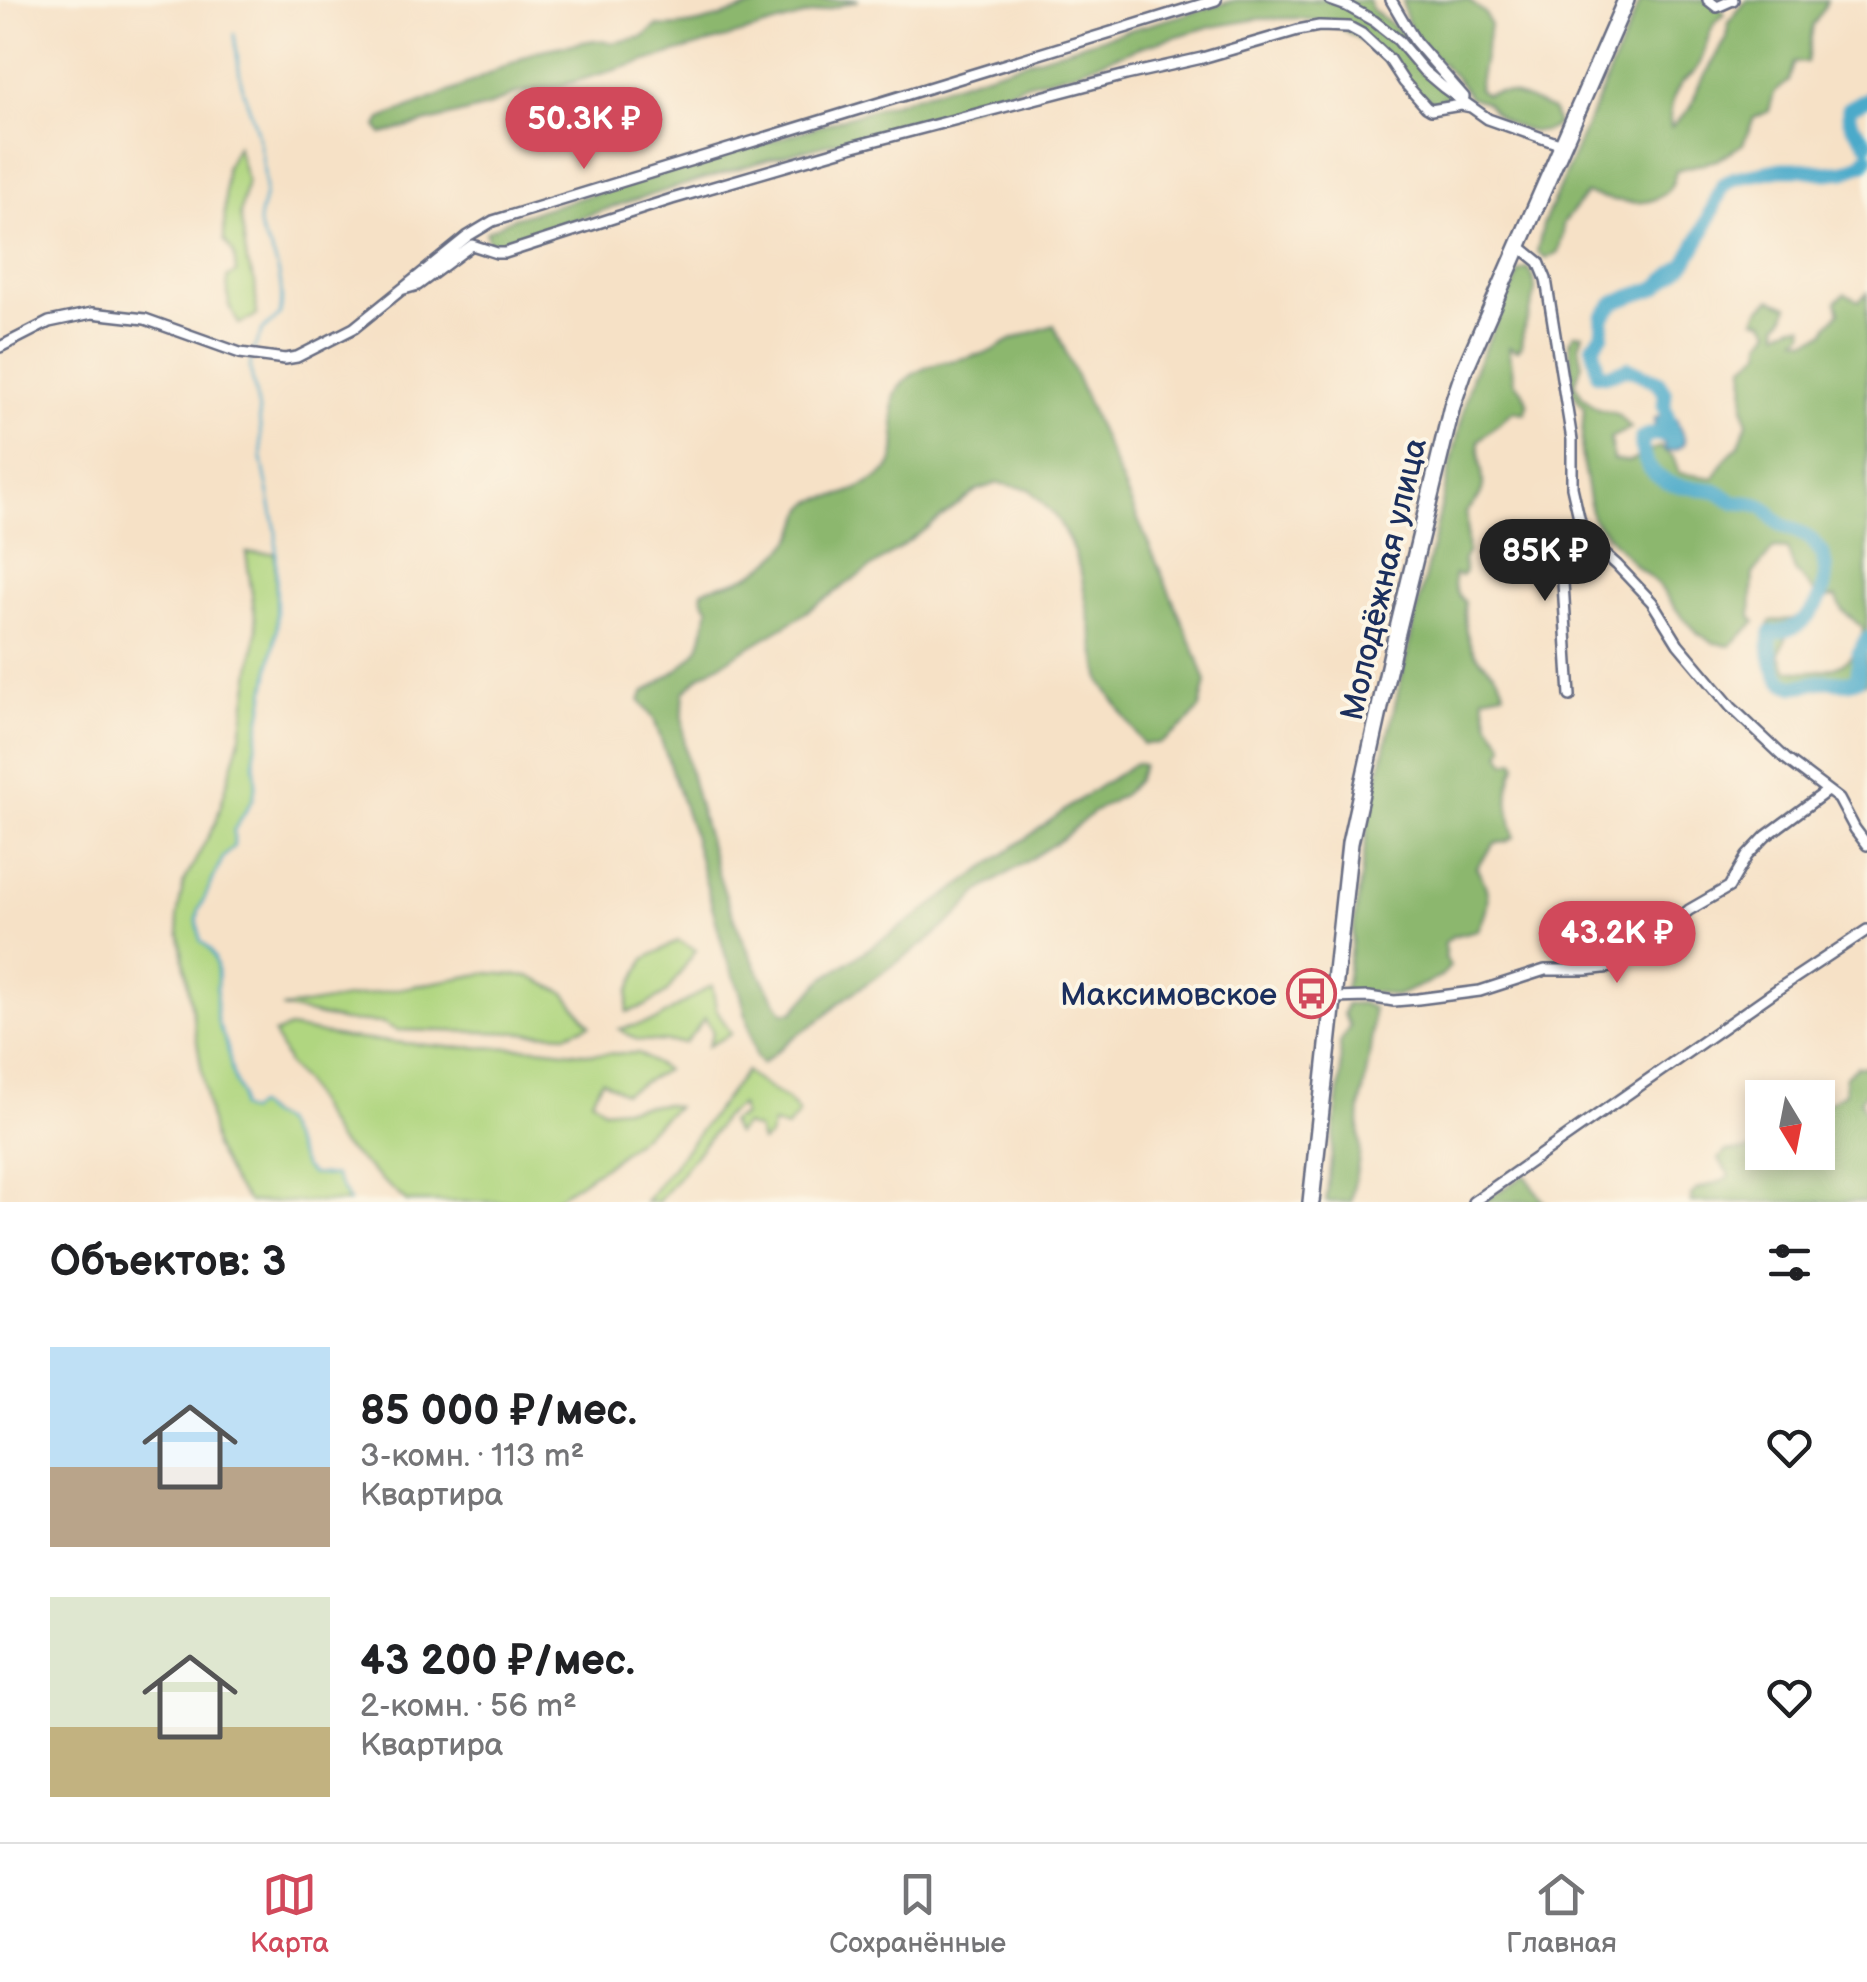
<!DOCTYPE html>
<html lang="ru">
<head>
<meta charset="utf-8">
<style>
  body { margin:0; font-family:"Balsamiq Sans",sans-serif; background:#f6f6f6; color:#202124; height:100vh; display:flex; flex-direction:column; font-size:38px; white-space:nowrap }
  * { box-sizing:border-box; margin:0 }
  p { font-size:32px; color:#757577 }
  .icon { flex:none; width:55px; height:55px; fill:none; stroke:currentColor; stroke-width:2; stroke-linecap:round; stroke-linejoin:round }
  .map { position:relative; height:1202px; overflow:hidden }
  .drawer { display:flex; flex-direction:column; background:#fff; flex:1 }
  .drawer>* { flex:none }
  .needle { width:65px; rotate:170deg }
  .buttons { position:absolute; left:1745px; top:1080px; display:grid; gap:20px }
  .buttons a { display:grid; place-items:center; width:90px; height:90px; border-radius:0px; background:#fff; box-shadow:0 5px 15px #0003; font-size:50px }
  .price { position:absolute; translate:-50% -85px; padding:0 22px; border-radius:35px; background:#d1495b; color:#fff; font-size:32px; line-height:65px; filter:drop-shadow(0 2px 5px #0008) }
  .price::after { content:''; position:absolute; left:50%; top:60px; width:30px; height:22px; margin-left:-15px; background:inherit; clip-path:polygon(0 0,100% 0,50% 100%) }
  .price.selected { background:#222; color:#fff }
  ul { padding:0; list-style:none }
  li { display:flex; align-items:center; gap:30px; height:250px; padding:0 50px }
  li span { display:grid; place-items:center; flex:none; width:280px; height:200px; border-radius:0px; color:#555 }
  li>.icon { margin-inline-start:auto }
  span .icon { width:120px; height:120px; fill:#fffc; stroke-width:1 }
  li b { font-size:42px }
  h2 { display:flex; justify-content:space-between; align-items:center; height:120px; padding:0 50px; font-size:42px }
  .menu { display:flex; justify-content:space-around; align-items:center; height:140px; border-top:2px solid #e0e0e0; background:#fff; font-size:28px; color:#757577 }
  .menu a { display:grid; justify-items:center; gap:5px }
  .menu .selected { color:#d1495b }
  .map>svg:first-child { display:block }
  .green { fill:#b0d680; stroke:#66826f; stroke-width:2.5 }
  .forest { fill:#8cb76e; stroke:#547366; stroke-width:2.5 }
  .water { fill:#4caaca; stroke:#346c94; stroke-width:2.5 }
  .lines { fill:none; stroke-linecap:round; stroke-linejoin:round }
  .stream { stroke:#4caaca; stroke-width:2.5 }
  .river { stroke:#4caaca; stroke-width:15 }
  .street-casing { stroke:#686d82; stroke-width:14 }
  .primary-casing { stroke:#686d82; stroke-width:20 }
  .street { stroke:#fff; stroke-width:9 }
  .primary { stroke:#fff; stroke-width:15 }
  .labels { text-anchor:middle; stroke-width:8; stroke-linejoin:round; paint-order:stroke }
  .street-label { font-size:32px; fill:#1b2f5e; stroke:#fcf5e5 }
  .poi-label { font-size:32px; fill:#1b2f5e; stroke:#fcf5e5; text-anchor:end }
</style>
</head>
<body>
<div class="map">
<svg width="1867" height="1202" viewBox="0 0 1867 1202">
  <rect width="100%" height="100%" fill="#fcf5e5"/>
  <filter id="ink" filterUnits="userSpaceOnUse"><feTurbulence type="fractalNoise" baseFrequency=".01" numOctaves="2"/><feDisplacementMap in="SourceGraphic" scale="20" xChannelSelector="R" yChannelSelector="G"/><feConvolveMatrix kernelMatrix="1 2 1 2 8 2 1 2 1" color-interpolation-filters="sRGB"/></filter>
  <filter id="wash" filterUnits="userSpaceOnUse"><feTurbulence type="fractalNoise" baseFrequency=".0048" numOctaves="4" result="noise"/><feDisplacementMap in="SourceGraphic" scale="40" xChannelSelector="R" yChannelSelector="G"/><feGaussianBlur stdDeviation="2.25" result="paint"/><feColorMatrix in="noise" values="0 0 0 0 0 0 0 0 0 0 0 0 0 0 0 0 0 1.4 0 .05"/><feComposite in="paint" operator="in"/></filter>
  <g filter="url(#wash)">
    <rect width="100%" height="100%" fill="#f6e1c6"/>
    <path class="green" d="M 237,146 L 247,181 L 240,214 L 247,262 L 255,282 L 257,315 L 239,324 L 229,306 L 227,278 L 236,273 L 234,254 L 224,240 L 226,167 Z
      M 246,553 L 275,553 L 277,627 L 254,757 L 256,783 L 253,799 L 234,830 L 234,846 L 223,858 L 199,910 L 197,920 L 201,941 C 230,961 210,995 218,1023 C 220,1031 225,1038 227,1046 C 230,1056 230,1067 234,1078 C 239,1093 242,1090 240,1108 L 248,1112 L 256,1105 L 269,1115 L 282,1122 L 304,1167 L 311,1174 L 335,1176 L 349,1202 L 249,1202 L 233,1183 L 214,1146 L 177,918 L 183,884 L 216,822 L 241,735 L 257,630 Z
      M 678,941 L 696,950 L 667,992 L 645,1006 L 627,1012 L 629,991 L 645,959 Z
      M 488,973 L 529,976 L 565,993 L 590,1025 L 567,1034 L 396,1030 L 383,1023 L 344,1021 L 282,1008 C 351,999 419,984 488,973 Z
      M 712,985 L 716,1008 L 731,1034 L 708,1046 L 713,1032 L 705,1018 L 685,1043 L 638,1040 L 619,1029 L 655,1021 Z
      M 289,1028 L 346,1038 L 449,1047 L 538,1048 L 592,1054 L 638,1053 L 665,1070 L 624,1093 L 602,1080 L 592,1099 L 604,1110 L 665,1104 L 676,1107 L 609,1163 L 550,1202 L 407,1202 L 336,1140 L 304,1083 L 289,1066 L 274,1034 Z
      M 746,1071 C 762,1089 787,1093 799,1114 L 787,1128 L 773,1124 L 769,1137 L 761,1142 L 757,1129 L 744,1125 L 736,1134 L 729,1122 L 743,1116 L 740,1105 L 722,1118 L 716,1129 L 658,1202 L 645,1202 Z"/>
    <path class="forest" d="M 775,0 L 859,0 L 559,86 L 517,93 L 487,107 L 382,134 L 377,126 L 381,119 L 459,88 L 537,51 L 594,40 L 611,43 L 643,37 L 657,26 C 698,30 736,10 775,0 Z
      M 1236,0 L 1369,0 L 1372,9 L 1404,35 L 1455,91 L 1456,102 L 1442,97 L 1438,104 L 1418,92 L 1369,44 L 1329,22 L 1296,18 L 1259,19 L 1205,28 L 1140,47 L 1076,71 L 1022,85 L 961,110 L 773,158 L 631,201 L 493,247 L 488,241 L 486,232 L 513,218 L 774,140 L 1095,40 Z
      M 1403,0 L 1468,0 L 1485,13 L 1490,25 L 1478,89 L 1485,94 C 1507,86 1532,102 1553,110 L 1557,125 C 1535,142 1499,123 1486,102 L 1469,97 C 1451,60 1404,46 1403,0 Z
      M 1641,0 L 1713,0 L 1725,14 C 1702,31 1710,51 1696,70 C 1692,75 1687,77 1683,81 C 1673,93 1668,112 1671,127 L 1691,108 L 1698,87 L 1727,38 L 1728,23 L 1745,2 L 1747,0 L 1827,0 L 1824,9 L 1813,25 L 1807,62 L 1794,63 L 1789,81 L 1774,93 L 1769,111 L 1754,118 L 1743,144 L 1717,160 L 1676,170 C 1675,176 1674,181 1671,186 C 1652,214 1612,199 1586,194 L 1563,224 L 1563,234 L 1558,252 L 1546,259 L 1537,252 L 1543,225 Z
      M 1528,268 C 1547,294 1521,319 1521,347 L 1517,351 L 1509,347 L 1514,382 L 1522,390 L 1528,403 L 1525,413 L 1513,411 L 1479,440 C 1476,473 1497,485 1466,512 C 1469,524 1465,538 1468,551 L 1463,560 L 1465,572 L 1461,576 L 1455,574 C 1452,585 1456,595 1465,602 C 1462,619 1467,647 1480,659 C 1491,670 1501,675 1504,692 L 1483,696 L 1489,723 L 1503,742 L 1504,748 L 1501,752 L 1506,762 L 1515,760 L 1517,764 C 1504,790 1508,809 1514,837 L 1506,842 L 1495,843 L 1476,867 C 1491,890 1491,905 1478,930 L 1453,936 L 1445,942 L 1445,958 L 1450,966 L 1441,977 L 1396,996 L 1375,992 L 1357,994 L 1345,991 L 1370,812 L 1472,375 L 1514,286 L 1519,272 Z
      M 1867,293 L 1867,681 L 1866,683 L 1858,681 C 1844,688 1842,685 1827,686 C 1794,689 1775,689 1768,651 C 1766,639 1765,632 1771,621 L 1803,618 L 1803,625 L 1788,634 L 1779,654 L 1787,670 C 1823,674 1858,670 1863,628 L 1843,611 L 1836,597 L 1828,598 L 1823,602 L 1795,571 L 1787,549 L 1774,548 L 1753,574 L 1751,617 L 1756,622 L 1731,645 L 1714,643 L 1699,634 L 1675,608 L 1658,584 L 1636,566 L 1592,518 L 1581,452 L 1584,408 C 1569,389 1571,391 1572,368 C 1572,360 1569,350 1569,342 L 1574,334 L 1583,334 L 1579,346 L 1582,363 L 1575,384 L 1582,396 L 1592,405 L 1598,409 L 1617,414 L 1631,428 L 1610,438 L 1613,460 L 1629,462 L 1659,447 L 1673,457 L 1679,473 L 1714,478 L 1725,459 L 1739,445 L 1747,422 L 1744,406 L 1745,365 L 1762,351 L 1762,342 L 1771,330 L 1764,320 L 1755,319 L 1759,310 L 1771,299 L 1788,306 L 1785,317 L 1778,325 L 1779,332 L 1794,325 L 1804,325 L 1805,332 L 1798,338 L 1808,340 L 1825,333 L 1828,325 L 1840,312 L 1836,301 L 1845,294 L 1859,301 Z
      M 1054,325 L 1197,656 L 1206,682 L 1200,708 L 1186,724 L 1161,743 L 1143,744 L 1101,681 L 1081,573 L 1070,542 L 1055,516 L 1029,489 L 998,483 L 977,490 L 911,540 L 790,623 L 700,676 L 684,692 C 679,743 690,773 703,821 C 722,892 742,951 783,1012 L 793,1012 L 823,979 L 919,915 L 1079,800 L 1135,763 L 1143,765 L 1137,780 L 1124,794 L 1092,813 L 1063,838 L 980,891 L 958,915 L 925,943 L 840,1002 L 824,1017 L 793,1038 L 762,1064 L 756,1057 L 740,991 L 725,954 L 691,828 L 654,719 L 640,701 L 643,693 C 659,682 690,664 699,647 C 704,636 705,620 709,608 L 703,600 L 702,591 C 712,585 721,585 731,582 C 754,576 778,558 792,539 C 802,526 798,509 814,501 C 823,497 835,497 844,494 C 857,490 881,479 889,468 C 904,447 887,413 896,393 C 913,359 961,363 991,351 C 998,348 1004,343 1011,340 C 1025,334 1040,330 1054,325 Z
      M 1361,1003 L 1373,1008 C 1373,1043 1366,1075 1360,1109 C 1358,1122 1360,1135 1360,1148 C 1359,1167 1353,1184 1351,1202 L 1326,1202 L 1341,1075 L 1340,1043 L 1350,1026 L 1343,1014 L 1346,1005 Z
      M 1857,1066 L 1867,1067 L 1867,1091 L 1860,1100 L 1867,1116 L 1867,1202 L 1691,1202 L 1691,1195 C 1700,1183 1719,1187 1729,1175 L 1719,1159 L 1726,1151 L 1746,1151 L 1756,1147 L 1767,1157 L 1774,1153 L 1818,1152 L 1818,1108 L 1845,1093 L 1845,1077 Z
      M 1525,1175 L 1544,1202 L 1482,1202 Z"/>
    <path class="water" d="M 1660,417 L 1676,419 L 1684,437 L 1684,444 C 1678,450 1671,452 1664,450 L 1664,444 C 1653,438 1654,428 1655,418 Z"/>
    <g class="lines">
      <path class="stream" d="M 234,34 C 238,54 238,77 245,96 C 256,124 264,156 265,187 C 266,200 258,213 259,225 C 260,236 268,244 272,253 C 280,270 284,296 280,315 L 263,330 L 252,352
        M 251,360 L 250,369 L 259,411 L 262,459 L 276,531 L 277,627 L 254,758 L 256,783 L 253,799 L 234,830 L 234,846 L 223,858 L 199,910 L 197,920 L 201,941 C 230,961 210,995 218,1023 C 220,1031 225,1038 227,1046 C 230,1056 230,1067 234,1078 C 239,1093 242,1090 240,1108 L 248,1112 L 256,1105 L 269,1116 L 282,1122 L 304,1167 L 311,1174 L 335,1176 L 349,1202"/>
      <path class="river" d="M 1867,99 L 1849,108 C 1847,126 1859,130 1867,143
        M 1867,157 L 1863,164 L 1845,171 L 1827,173 L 1802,169 L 1781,169 L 1735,178 L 1723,185 L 1702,234 L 1685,264 L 1656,288 L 1615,302 L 1603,317 L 1602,334 L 1593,346 L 1598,374 L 1607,375 L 1628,368 L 1658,382 L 1665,393 L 1664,406 L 1671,429 L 1664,435 L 1652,434 L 1642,438 C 1640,457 1649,473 1667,482 C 1682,489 1697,487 1712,490 C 1721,492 1725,498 1732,501 C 1742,504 1753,501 1763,507 C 1769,511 1773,518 1779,523 C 1789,530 1805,532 1813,541 C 1834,563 1826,599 1806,618 C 1797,628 1784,631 1771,633 C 1768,650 1772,685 1795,686 C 1806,686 1816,681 1827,681 C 1839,681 1847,685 1858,679 L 1859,653 L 1867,639"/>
    </g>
  </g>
  <g filter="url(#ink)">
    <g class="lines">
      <defs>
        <path id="street" d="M 1330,0 L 1347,6 L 1374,21 L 1398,40 L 1424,71 L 1443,87 L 1488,119 L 1562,145
          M 1391,0 L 1415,41 L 1464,97
          M 1708,0 L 1717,7 L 1733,0
          M 1518,245 L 1539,262 L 1546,279 L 1572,440 L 1572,487 L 1580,522 L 1590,541 L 1617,565 L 1652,602 L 1678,644 L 1731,707 L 1786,759 L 1839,799 L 1855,829 L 1867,845
          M 404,289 L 418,285 L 472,245 L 497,253 L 505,253 L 672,199 L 854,146 L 1126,75 L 1202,58 L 1298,30 L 1319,26 L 1349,27 L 1362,34 L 1389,59 L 1404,82 L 1426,107 L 1431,110 L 1461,105 L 1471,107
          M 0,347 L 49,322 L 92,313 L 145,319 L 240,353 L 285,359 L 297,357 L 354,328 L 468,236 L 493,221 L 1216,0
          M 1570,696 L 1562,567 L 1580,522
          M 1333,998 L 1369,997 L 1394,1001 L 1418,999 L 1480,991 L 1545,970 L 1586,970 L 1612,967 L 1634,956 L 1689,910 L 1729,887 L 1747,856 L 1766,836 L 1827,791
          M 1473,1202 L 1781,987 L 1867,930"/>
        <path id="primary" d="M 1311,1202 L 1350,843 L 1392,653 L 1452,406 L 1464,371 L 1626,0"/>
      </defs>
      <use href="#street" class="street-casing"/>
      <use href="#primary" class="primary-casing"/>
      <use href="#street" class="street"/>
      <use href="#primary" class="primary"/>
    </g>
  </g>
  <defs>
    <symbol id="bus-ring" viewBox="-11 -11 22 22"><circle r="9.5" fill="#fcf5e5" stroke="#d1495b" stroke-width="1.5"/><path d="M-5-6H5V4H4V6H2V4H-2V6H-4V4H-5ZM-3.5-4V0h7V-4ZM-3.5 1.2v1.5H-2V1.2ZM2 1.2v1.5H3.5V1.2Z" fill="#d1495b"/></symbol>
  </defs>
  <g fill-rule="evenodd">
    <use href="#bus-ring" x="1284" y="966" width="55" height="55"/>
  </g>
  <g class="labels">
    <g class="street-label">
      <text transform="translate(1383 579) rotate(-77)" y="11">Молодёжная улица</text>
    </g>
    <g class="poi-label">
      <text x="1277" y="1005">Максимовское</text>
    </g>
  </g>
</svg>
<div class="buttons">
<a><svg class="needle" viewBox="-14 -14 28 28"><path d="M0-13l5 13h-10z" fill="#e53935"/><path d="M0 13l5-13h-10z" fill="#757577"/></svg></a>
</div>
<b class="price" style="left:584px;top:172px">50.3K ₽</b>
<b class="price selected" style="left:1545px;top:604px">85K ₽</b>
<b class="price" style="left:1617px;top:986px">43.2K ₽</b>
</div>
<section class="drawer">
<h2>Объектов: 3<svg class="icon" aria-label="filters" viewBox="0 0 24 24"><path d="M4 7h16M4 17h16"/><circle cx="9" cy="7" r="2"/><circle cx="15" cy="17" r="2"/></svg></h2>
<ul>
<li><span style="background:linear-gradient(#bfe0f5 60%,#b9a48a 0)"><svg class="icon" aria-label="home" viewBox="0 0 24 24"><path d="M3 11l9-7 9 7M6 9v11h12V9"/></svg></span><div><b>85 000 ₽/мес.</b><p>3-комн. · 113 m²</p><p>Квартира</p></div><svg class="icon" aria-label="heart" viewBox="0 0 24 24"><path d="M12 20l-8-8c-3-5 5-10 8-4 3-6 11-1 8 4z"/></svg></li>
<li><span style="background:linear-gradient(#dfe7d0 65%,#c2b280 0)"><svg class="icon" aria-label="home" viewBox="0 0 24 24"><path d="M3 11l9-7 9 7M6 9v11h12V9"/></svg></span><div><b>43 200 ₽/мес.</b><p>2-комн. · 56 m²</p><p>Квартира</p></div><svg class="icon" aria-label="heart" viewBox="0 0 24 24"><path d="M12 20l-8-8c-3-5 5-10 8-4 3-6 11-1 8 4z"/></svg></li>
</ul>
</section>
<nav class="menu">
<a class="selected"><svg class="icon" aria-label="map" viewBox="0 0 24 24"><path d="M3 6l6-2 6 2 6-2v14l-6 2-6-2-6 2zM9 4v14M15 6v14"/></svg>Карта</a>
<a><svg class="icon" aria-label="saved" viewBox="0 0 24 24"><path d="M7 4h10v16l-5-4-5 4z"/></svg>Сохранённые</a>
<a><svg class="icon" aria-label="home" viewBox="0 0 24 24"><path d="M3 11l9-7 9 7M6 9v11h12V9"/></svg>Главная</a>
</nav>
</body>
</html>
